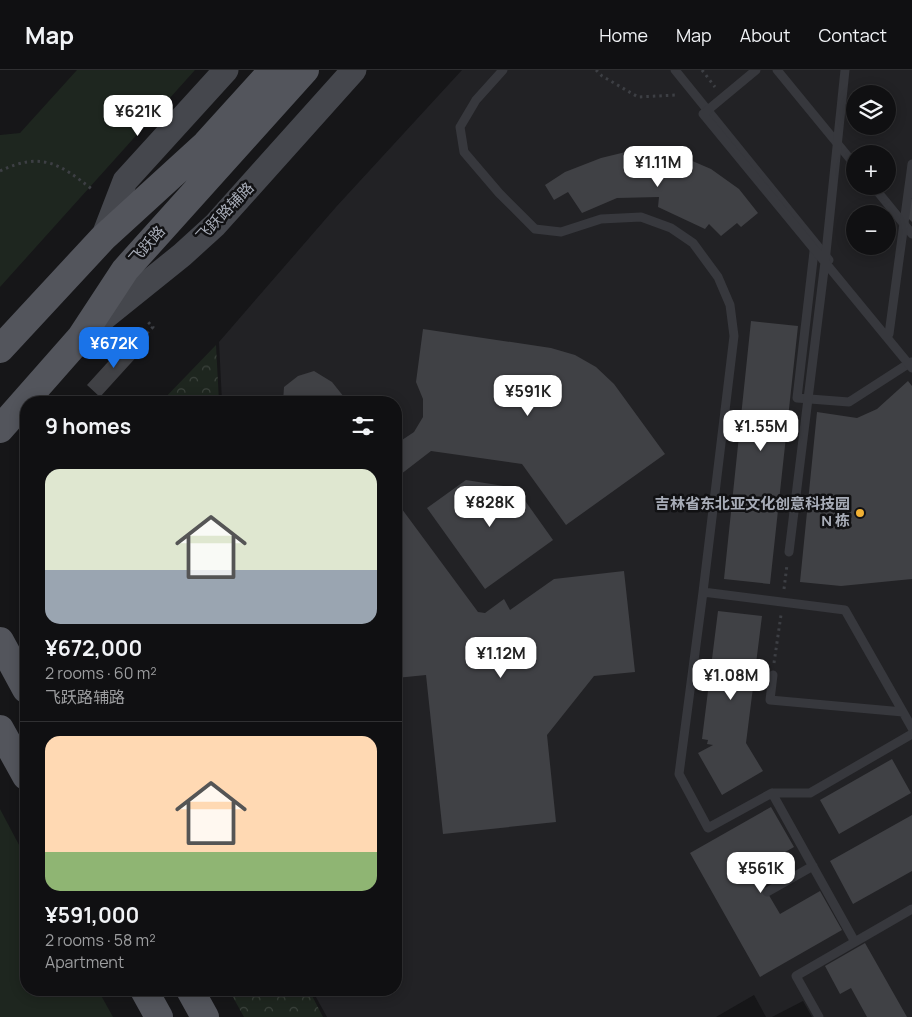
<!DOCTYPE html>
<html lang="en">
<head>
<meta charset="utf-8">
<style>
  body { margin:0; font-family:Manrope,"Noto Sans SC",sans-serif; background:#19191b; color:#f1f3f6; height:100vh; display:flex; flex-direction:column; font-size:19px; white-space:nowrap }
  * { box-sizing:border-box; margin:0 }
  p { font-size:16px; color:#9c9d9f }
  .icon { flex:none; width:28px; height:28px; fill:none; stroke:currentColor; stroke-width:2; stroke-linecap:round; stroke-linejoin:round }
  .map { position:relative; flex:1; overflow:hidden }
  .sheet { position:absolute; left:20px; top:326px; width:382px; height:600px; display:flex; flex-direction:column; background:#101012; border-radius:20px; box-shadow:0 2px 12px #0003,0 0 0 1px #303032 }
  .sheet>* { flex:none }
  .controls { position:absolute; left:846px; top:15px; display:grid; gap:10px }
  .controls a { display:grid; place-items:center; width:50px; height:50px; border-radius:50%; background:#101012; box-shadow:0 2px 12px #0003,0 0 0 1px #303032; font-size:25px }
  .price { position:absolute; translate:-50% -42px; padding:0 11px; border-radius:10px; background:#fff; color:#222; font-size:16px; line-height:32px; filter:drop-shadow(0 1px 2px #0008) }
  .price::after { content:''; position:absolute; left:50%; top:30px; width:15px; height:11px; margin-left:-8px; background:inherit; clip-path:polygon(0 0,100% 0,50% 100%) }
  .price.current { background:#1a73e8; color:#fff }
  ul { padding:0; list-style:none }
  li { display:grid; align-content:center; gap:10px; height:265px; padding:0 25px }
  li+li { border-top:1px solid #303032 }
  li span { display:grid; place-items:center; height:155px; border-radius:15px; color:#555 }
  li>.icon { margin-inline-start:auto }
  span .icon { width:90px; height:90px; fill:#fffc; stroke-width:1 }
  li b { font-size:21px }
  h2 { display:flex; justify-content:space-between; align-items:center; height:60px; padding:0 25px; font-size:21px }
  header { display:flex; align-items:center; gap:30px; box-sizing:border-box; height:70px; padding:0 25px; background:#101012; border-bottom:1px solid #303032 }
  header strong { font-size:24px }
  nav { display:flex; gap:28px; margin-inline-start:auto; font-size:18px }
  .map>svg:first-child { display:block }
  .built { fill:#222225; fill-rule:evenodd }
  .forest { fill:url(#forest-crowns) }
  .green { fill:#1e261f }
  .building { fill:#404145 }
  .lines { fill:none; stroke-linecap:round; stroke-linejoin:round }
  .path { stroke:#3d3f44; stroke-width:3; stroke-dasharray:2.5 4; stroke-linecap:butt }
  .lane { stroke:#37383d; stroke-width:9 }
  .secondary { stroke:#45474d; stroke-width:25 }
  .primary { stroke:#53555c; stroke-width:28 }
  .lane-bridge { stroke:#37383d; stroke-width:9 }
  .poi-dot { fill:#f2b134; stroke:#111113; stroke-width:2 }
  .labels { text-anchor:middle; stroke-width:5; stroke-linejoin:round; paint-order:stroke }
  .street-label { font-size:15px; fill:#a8adb8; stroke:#111113 }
  .poi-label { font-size:15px; font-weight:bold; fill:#a8adb8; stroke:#111113; text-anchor:end }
</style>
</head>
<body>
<header>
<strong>Map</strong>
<nav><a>Home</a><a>Map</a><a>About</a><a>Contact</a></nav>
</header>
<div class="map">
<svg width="912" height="947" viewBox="0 0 912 947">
  <defs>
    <pattern id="forest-crowns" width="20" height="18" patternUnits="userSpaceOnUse" patternTransform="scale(1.25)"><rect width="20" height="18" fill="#1e261f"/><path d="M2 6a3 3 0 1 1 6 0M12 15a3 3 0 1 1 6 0" fill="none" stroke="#3c433d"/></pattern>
  </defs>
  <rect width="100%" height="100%" fill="#161618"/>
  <path class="built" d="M 462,0 L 912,0 L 912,947 L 812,947 L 803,931 L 772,947 L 766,947 L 754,925 L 716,947 L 327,947 L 312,920 L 396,920 L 396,332 L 222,332 L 219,272 L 336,137 ZM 855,24 L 888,24 L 888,56 L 855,56 ZM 855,84 L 888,84 L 888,116 L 855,116 ZM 855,144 L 888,144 L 888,176 L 855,176 Z"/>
  <path class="forest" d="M 216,275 L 219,332 L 161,332 Z
    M 229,920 L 309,920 L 323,947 L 244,947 Z"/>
  <path class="green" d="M 77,0 L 195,0 L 0,217 L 0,65 L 20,63 Z
    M 0,739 L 26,788 L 26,920 L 98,920 L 113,947 L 0,947 Z"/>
  <path class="building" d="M 638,79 L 676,84 L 711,99 L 739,119 L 758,143 L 741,157 L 737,153 L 721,166 L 709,154 L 705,159 L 658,137 L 659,127 L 617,128 L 582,143 L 568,122 L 554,130 L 545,115 L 565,102 L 601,88 Z
    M 911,129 L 912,129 L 912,152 L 908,148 Z
    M 751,251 L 798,256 L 770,514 L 724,509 Z
    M 423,259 L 551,278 L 575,285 L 596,297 L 614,314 L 665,384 L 566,455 L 522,394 L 431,381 L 396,408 L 396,374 L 414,362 L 423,347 L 423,329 L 416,312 Z
    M 127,271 L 140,283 L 100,327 L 87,315 Z
    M 314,301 L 332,312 L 348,332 L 283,332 L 284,317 L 298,306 Z
    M 908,311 L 912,316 L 912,509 L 841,516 L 800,512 L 817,342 L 857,348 L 877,339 Z
    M 466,410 L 516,418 L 553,470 L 485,519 L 427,438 Z
    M 396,431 L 478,542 L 485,543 L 504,529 L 510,540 L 554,509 L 624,501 L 635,602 L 594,606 L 547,665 L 556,752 L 443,764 L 426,605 L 396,608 Z
    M 718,541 L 762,546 L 746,673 L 763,701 L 722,725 L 698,683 L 713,675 L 707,674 L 708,670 L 702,669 Z
    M 892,689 L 911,723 L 839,764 L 820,730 Z
    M 771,737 L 794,777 L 755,799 L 767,822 L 780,844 L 820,821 L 842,860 L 760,907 L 690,783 Z
    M 912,745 L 912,801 L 853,834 L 830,791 Z
    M 865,873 L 907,947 L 867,947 L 851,918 L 840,924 L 825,896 Z"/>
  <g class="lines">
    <path class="path" d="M 596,0 L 602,6 L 638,27 L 677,25
      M 702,0 L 715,17
      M 0,101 C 42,81 60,94 93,120
      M 133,277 L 153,257 L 147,251
      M 784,519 L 787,495
      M 774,593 L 781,545"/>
    <path class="lane" d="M 503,0 L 476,30 L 460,57 L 464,82 L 499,123 L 535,159 L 561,162 L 601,149 L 641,147 L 671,158 L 693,173 L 718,207 L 730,235 L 734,266 L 703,522 L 679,704 L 708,758 L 772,723 L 810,723 L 912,664
      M 675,0 L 829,190
      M 777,0 L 855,95
      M 873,116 L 912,164
      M 815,173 L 797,328 L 849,332 L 911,292
      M 703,522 L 845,540 L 903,642
      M 773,605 L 770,630 L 903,642 L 912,658
      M 772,723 L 855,872
      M 767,822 L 813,796
      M 819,947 L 796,906 L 912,839"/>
    <path class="secondary" d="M 103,168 L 125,111 L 226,0
      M 90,259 L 182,185 L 215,155 L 354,0"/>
    <path class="primary" d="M 0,279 L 103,168 L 206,74 L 273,0
      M 0,359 L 81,267 L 125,200 L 305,0
      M 0,571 L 26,619
      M 0,659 L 26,706
      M 144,920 L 159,947
      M 190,920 L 205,947"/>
    <path class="lane-bridge" d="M 756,0 L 703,44 L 912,298
      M 889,264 L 912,94
      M 789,482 L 825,192 L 845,0"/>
  </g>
  <circle class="poi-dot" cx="860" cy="443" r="5"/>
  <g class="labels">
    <g class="street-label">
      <text transform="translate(225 142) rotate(-46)" y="5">飞跃路辅路</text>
      <text transform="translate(147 175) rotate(-48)" y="5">飞跃路</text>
    </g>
    <g class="poi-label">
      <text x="850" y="439">吉林省东北亚文化创意科技园<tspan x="850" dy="17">N 栋</tspan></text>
    </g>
  </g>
</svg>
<div class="controls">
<a><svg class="icon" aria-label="layers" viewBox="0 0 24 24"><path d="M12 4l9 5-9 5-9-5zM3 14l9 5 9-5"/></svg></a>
<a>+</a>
<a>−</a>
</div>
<b class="price" style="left:138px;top:67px">¥621K</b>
<b class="price" style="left:658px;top:118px">¥1.11M</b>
<b class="price current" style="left:114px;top:299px">¥672K</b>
<b class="price" style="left:528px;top:347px">¥591K</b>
<b class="price" style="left:761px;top:382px">¥1.55M</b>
<b class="price" style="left:490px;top:458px">¥828K</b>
<b class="price" style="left:501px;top:609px">¥1.12M</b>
<b class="price" style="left:731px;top:631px">¥1.08M</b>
<b class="price" style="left:761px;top:824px">¥561K</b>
<section class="sheet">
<h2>9 homes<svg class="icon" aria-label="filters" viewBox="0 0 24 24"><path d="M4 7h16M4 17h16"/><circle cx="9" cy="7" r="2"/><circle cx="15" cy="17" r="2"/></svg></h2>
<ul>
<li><span style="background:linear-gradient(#dfe7d0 65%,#9aa5b1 0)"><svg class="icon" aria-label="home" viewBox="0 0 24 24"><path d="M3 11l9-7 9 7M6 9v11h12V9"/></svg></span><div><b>¥672,000</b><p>2 rooms · 60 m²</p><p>飞跃路辅路</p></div></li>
<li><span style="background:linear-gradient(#ffd9b3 75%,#8fb573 0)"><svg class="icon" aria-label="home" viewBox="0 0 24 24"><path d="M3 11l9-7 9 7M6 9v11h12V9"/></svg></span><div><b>¥591,000</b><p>2 rooms · 58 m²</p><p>Apartment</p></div></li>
</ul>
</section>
</div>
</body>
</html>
